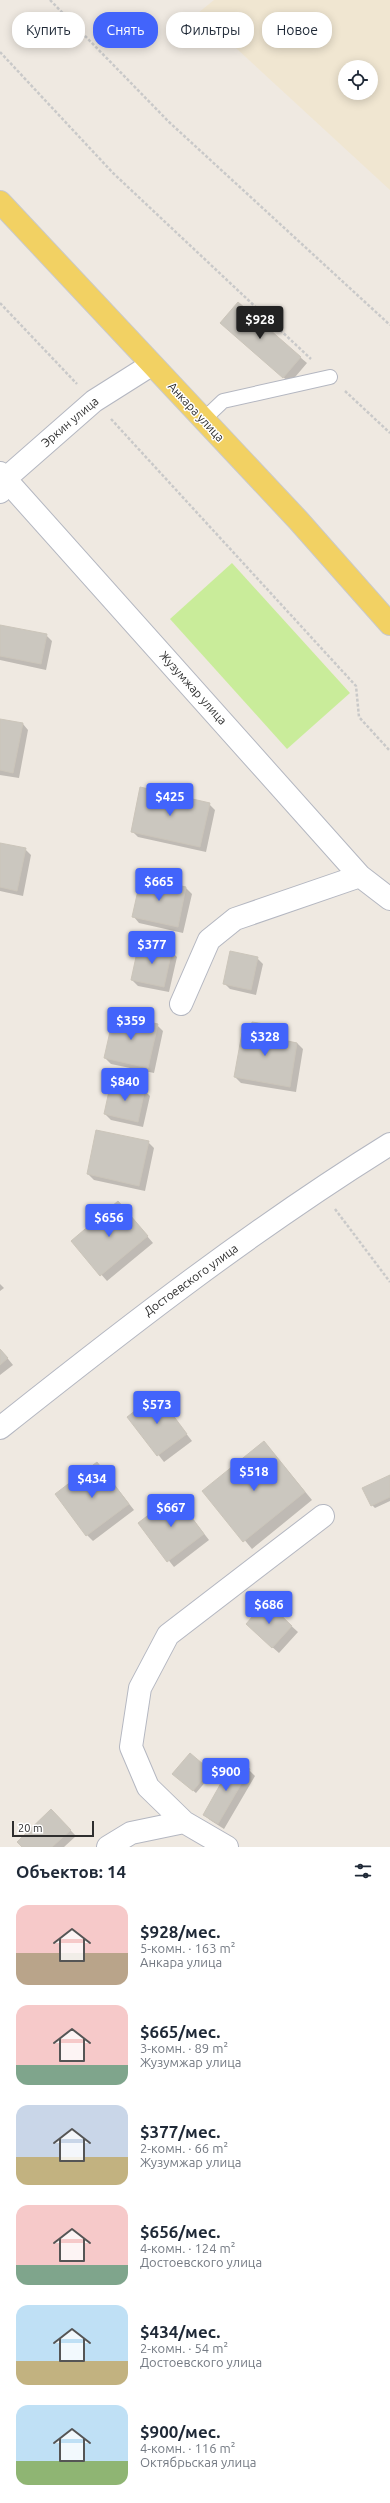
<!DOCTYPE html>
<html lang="ru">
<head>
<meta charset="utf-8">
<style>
  body { margin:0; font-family:Ubuntu,sans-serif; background:#f2f2f3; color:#1f2937; height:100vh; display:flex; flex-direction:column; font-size:15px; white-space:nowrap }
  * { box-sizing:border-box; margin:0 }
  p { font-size:13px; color:#747a83 }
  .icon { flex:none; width:22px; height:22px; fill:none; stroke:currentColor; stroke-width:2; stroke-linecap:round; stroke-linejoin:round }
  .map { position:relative; height:1847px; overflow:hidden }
  .sheet { display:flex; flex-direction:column; background:#fff; flex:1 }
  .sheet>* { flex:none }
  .top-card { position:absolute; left:12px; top:12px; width:366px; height:36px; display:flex; gap:8px }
  .tools { position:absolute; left:338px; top:60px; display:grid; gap:8px }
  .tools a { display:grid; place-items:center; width:40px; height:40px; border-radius:50%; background:#fff; box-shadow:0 2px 10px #0003; font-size:20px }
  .scale { position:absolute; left:12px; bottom:10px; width:82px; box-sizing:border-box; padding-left:4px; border:2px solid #2e2e2e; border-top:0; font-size:11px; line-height:14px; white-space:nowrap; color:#2e2e2e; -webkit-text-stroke:3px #fff; paint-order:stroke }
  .price { position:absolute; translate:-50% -34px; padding:0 9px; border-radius:4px; background:#4264fb; color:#fff; font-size:13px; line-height:26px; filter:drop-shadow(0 1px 2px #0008) }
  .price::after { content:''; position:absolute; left:50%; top:24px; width:12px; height:9px; margin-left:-6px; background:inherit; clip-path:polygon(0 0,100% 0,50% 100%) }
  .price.on { background:#222; color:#fff }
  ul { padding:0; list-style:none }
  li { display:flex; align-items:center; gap:12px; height:100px; padding:0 16px }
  li span { display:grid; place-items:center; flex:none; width:112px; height:80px; border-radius:12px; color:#555 }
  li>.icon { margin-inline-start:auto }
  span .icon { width:48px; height:48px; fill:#fffc; stroke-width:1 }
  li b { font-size:17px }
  h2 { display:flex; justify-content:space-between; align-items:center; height:48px; padding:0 16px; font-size:17px }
  .tag { padding:0 14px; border-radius:16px; background:#fff; box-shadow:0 2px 10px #0003; font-size:14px; line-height:36px }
  .tag.on { background:#4264fb; color:#fff }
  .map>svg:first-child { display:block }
  .education { fill:#f0e6d1; fill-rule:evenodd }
  .pitch { fill:#c9ec9a }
  .shadow { fill:#0003 }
  .building { fill:#cbc7bf; stroke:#cbc5ba }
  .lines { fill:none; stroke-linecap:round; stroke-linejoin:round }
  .service-casing { stroke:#b4b7c1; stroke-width:16 }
  .minor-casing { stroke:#b4b7c1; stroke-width:24 }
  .tertiary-casing { stroke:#b4b7c1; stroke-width:24 }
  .primary-casing { stroke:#c9c9c9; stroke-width:24 }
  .path { stroke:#c9c9c9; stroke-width:2.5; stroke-dasharray:3 2; stroke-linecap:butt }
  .service { stroke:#fff; stroke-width:14 }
  .minor { stroke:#fff; stroke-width:22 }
  .tertiary { stroke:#fff; stroke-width:22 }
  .primary { stroke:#f2d163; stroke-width:22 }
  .labels { text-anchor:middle; stroke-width:3; stroke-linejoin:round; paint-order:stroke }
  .street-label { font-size:12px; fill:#2e2e2e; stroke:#fff }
</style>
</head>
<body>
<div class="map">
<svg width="390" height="1847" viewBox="0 0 390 1847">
  <rect width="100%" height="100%" fill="#efe9e1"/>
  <path class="education" d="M 214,0 L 390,0 L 390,190 L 198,13 ZM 345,67 L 371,67 L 371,93 L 345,93 Z"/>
  <path class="pitch" d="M 232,563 L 350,693 L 287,749 L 170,619 Z"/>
  <path class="shadow" d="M 238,304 L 307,363 L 290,383 L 221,323 Z
    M 0,626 L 46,635 L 52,641 L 46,670 L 0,660 Z
    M 0,720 L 23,724 L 28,730 L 19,778 L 0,775 Z
    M 209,804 L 215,810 L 206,852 L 138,837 L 132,831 Z
    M 0,844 L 25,849 L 31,855 L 23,896 L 0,891 Z
    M 186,888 L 192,894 L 183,933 L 139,923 L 134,917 Z
    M 171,951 L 177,957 L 169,992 L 138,986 L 132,980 Z
    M 257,958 L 263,964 L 256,995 L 230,989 L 224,983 Z
    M 157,1025 L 163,1031 L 154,1073 L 111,1064 L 105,1058 Z
    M 275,1027 L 281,1033 L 280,1040 L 297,1043 L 303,1049 L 296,1092 L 241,1083 L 235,1077 L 251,1035 Z
    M 144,1090 L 150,1096 L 143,1127 L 111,1120 L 105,1114 Z
    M 148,1142 L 154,1148 L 145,1191 L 94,1180 L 88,1174 Z
    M 124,1209 L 153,1243 L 107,1281 L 72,1241 Z
    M 0,1284 L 4,1288 L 0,1291 Z
    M 0,1349 L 13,1365 L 0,1375 Z
    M 157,1396 L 192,1441 L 164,1462 L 129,1417 Z
    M 264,1442 L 312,1500 L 252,1549 L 204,1491 Z
    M 97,1463 L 134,1510 L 93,1541 L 87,1535 Z
    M 390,1476 L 390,1501 L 375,1508 L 372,1505 Z
    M 175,1496 L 209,1540 L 174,1567 L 139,1523 Z
    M 266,1603 L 298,1632 L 279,1653 L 253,1630 Z
    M 210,1770 L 213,1773 L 196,1793 L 177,1777 Z
    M 249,1770 L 255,1776 L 224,1829 L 210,1820 L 204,1815 Z
    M 51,1810 L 76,1836 L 64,1847 L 23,1847 Z"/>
  <path class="building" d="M 238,302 L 301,357 L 283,378 L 220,323 Z
    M 0,625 L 47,634 L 41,664 L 0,656 Z
    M 0,719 L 23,723 L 13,773 L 0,770 Z
    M 140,787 L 210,803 L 200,847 L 131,832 Z
    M 0,843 L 26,848 L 17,891 L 0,887 Z
    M 141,877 L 186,887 L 178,927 L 132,917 Z
    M 139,943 L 172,950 L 164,987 L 131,980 Z
    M 230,951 L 258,957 L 251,990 L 223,984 Z
    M 114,1014 L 158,1024 L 148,1068 L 104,1058 Z
    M 252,1022 L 276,1026 L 274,1038 L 297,1043 L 290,1087 L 234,1077 L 242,1033 L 250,1034 Z
    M 111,1082 L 145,1089 L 138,1122 L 104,1114 Z
    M 96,1130 L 149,1141 L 139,1186 L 87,1174 Z
    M 118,1201 L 148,1236 L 100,1276 L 71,1241 Z
    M 0,1349 L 8,1358 L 0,1365 Z
    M 157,1394 L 187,1434 L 157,1456 L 127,1417 Z
    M 264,1441 L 305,1492 L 243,1542 L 202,1491 Z
    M 97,1462 L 129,1504 L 86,1536 L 55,1494 Z
    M 390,1475 L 390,1497 L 371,1506 L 362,1488 Z
    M 175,1495 L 204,1534 L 167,1562 L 138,1523 Z
    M 266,1601 L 292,1626 L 272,1648 L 246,1624 Z
    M 190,1753 L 210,1770 L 193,1791 L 172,1774 Z
    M 234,1760 L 250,1769 L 218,1824 L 203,1815 Z
    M 51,1809 L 71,1830 L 52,1847 L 22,1847 L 17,1842 Z"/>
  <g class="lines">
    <defs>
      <path id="service" d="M 203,420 L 223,401 L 330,377"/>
      <path id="minor" d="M 0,473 L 360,876 L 390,899
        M 0,492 L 5,479 L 94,401 L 151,365
        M 181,1004 L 209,940 L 235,919 L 360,876
        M 184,1822 L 148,1787 L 131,1747 L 140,1688 L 168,1635 L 323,1516
        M 108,1847 L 131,1833 L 184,1822 L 227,1847"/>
      <path id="tertiary" d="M 0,1428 C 126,1328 253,1229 390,1144"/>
      <path id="primary" d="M 0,202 L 298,520 L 390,624"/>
    </defs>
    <use href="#service" class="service-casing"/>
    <use href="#minor" class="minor-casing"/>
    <use href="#tertiary" class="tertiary-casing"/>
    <use href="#primary" class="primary-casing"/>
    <path class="path" d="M 50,0 L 169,122 L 390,325
      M 0,52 L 113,173 L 311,359
      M 0,303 L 77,384
      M 345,391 L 390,433
      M 111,419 L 356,686 L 359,717 L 390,751
      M 335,1209 L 390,1282"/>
    <use href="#service" class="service"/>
    <use href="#minor" class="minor"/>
    <use href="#tertiary" class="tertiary"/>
    <use href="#primary" class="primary"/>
  </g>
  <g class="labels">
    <g class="street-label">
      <text transform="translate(196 412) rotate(47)" y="4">Анкара улица</text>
      <text transform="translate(70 422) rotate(-40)" y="4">Эркин улица</text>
      <text transform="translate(193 688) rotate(48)" y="4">Жузумжар улица</text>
      <text transform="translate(191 1280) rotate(-36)" y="4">Достоевского улица</text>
    </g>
  </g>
</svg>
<div class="tools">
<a><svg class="icon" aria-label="locate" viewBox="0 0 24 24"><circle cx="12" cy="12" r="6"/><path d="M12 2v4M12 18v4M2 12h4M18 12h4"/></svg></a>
</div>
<div class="scale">20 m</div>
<b class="price on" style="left:260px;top:340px">$928</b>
<b class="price" style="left:170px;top:817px">$425</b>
<b class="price" style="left:159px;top:902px">$665</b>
<b class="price" style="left:152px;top:965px">$377</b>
<b class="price" style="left:131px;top:1041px">$359</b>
<b class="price" style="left:265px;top:1057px">$328</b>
<b class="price" style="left:125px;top:1102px">$840</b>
<b class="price" style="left:109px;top:1238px">$656</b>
<b class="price" style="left:157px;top:1425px">$573</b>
<b class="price" style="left:254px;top:1492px">$518</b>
<b class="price" style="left:92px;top:1499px">$434</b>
<b class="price" style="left:171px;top:1528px">$667</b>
<b class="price" style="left:269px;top:1625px">$686</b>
<b class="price" style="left:226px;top:1792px">$900</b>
<div class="top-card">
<a class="tag">Купить</a>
<a class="tag on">Снять</a>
<a class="tag">Фильтры</a>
<a class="tag">Новое</a>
</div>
</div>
<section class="sheet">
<h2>Объектов: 14<svg class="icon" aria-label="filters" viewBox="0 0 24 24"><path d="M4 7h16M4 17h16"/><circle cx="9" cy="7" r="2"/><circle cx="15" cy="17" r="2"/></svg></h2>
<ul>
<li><span style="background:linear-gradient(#f6c9c9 60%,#b9a48a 0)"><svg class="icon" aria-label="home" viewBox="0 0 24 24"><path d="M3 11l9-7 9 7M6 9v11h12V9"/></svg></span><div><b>$928/мес.</b><p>5-комн. · 163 m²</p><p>Анкара улица</p></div></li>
<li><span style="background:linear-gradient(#f6c9c9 75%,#7fa58c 0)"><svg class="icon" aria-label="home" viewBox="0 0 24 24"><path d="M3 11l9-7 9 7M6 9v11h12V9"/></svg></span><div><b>$665/мес.</b><p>3-комн. · 89 m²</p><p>Жузумжар улица</p></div></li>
<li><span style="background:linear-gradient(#c9d6e8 65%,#c2b280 0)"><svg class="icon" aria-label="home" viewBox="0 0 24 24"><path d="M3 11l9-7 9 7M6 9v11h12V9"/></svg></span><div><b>$377/мес.</b><p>2-комн. · 66 m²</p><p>Жузумжар улица</p></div></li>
<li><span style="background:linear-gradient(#f6c9c9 75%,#7fa58c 0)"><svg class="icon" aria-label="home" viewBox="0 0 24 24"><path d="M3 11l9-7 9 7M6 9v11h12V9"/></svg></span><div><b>$656/мес.</b><p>4-комн. · 124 m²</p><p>Достоевского улица</p></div></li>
<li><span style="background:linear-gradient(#bfe0f5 70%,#c2b280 0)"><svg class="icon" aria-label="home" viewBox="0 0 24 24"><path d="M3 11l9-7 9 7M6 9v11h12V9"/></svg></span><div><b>$434/мес.</b><p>2-комн. · 54 m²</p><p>Достоевского улица</p></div></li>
<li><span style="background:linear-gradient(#bfe0f5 70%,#8fb573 0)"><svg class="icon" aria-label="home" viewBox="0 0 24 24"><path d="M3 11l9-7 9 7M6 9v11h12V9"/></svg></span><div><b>$900/мес.</b><p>4-комн. · 116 m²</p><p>Октябрьская улица</p></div></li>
</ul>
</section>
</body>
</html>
